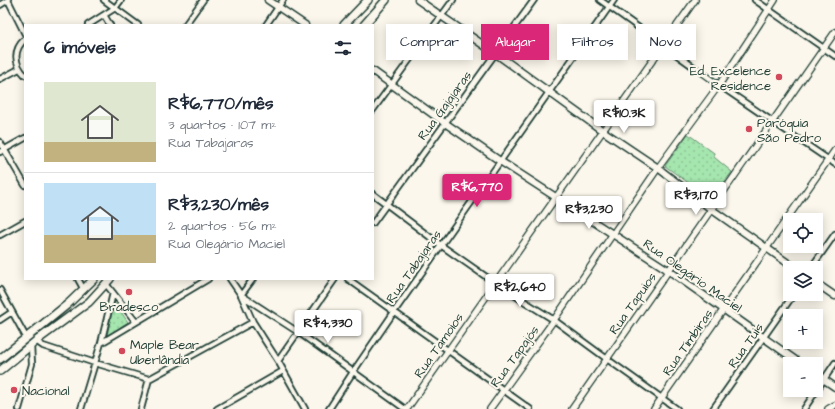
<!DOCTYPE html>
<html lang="pt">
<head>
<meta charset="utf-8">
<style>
  body { margin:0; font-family:"Architects Daughter",sans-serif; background:#f6f6f7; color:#1f2937; height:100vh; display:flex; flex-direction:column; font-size:15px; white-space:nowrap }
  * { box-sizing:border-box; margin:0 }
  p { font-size:13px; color:#747a83 }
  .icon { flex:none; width:22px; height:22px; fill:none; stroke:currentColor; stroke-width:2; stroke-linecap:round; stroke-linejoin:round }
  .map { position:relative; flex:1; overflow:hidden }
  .side { position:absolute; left:24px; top:24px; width:350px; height:256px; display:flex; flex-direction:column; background:#fff; border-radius:0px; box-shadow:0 2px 10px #0003 }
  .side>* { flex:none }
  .hud { position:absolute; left:386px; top:24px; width:380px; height:36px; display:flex; gap:8px }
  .tools { position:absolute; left:783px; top:213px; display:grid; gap:8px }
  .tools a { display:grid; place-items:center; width:40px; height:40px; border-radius:0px; background:#fff; box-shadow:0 2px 10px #0003; font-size:20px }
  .price { position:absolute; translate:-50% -34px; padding:0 9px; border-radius:4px; background:#fff; color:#222; font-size:13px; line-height:26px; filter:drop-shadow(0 1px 2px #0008) }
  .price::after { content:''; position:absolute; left:50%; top:24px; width:12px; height:9px; margin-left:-6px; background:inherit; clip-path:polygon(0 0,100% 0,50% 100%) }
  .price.active { background:#db2777; color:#fff }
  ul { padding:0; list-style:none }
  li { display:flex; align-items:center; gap:12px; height:100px; padding:0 20px }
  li+li { border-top:1px solid #e0e1e3 }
  li span { display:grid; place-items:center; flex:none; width:112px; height:80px; border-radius:0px; color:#555 }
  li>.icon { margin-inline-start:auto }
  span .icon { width:48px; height:48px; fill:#fffc; stroke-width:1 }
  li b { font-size:17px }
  h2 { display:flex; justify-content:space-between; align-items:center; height:48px; padding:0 20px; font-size:17px }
  .tag { padding:0 14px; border-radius:0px; background:#fff; box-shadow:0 2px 10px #0003; font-size:14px; line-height:36px }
  .tag.active { background:#db2777; color:#fff }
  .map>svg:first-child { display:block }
  .grass { fill:url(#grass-dots); stroke:#629171 }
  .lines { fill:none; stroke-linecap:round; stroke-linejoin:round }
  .minor-casing { stroke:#1f3d34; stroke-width:8 }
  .tertiary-casing { stroke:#1f3d34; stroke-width:8 }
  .secondary-casing { stroke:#1f3d34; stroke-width:9 }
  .primary-casing { stroke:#1f3d34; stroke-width:10 }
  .minor { stroke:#fbf7ec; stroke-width:4.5 }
  .tertiary { stroke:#fbf7ec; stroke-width:5.5 }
  .secondary { stroke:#fbf7ec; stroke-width:6 }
  .primary { stroke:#fbf7ec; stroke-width:7 }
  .poi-dot { fill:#d1495b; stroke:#fbf7ec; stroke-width:1.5 }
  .labels { text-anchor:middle; stroke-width:4; stroke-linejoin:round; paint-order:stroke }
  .poi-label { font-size:13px; fill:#1f3d34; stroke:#fbf7ec; text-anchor:start }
  .street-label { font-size:13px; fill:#1f3d34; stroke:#fbf7ec }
</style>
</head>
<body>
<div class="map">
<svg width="835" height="409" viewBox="0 0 835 409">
  <defs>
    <pattern id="grass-dots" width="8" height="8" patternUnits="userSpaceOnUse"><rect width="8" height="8" fill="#a5e5ae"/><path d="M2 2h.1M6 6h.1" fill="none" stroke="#8ec596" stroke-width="1.8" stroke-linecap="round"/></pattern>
  </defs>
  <rect width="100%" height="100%" fill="#fbf7ec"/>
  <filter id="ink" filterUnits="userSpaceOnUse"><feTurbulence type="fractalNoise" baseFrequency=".025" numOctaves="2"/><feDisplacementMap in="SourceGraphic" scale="8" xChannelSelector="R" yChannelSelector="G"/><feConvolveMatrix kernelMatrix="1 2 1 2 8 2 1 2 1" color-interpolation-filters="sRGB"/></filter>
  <g filter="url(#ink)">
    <path class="grass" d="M 688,134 L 714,153 L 714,157 L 732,172 L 711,199 L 665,166 Z
      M 114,302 L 128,322 L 107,336 Z"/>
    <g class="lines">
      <defs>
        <path id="minor" d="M 8,0 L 25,34
          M 104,0 L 138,25
          M 600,0 L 719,85 L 835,164
          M 755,0 L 835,56
          M 0,5 L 8,0
          M 104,15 L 110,25
          M 88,25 L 115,8 L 121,0
          M 185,25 L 203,0
          M 266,25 L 283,0
          M 25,39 C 13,50 14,64 25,75
          M 0,79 L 19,69
          M 373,110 L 453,0
          M 0,142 L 25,185
          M 0,152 L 25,138
          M 373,194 L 442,246 L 495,283 L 554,320 L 607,359 L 677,409
          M 373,223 L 534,0
          M 0,235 L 25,221
          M 811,268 L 835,234
          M 78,279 L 84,290
          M 230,279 L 241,295 L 253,322 L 278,361 L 305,409
          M 253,279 L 241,295 L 298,332 L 405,409
          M 348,279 L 530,409
          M 106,284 L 136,322
          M 0,290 L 26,337
          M 0,320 L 12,312
          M 36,341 L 43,346 L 95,363 L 149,379
          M 101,343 L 113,293
          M 278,361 L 335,279
          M 19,409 L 32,364 L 31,345
          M 81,409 L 101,343 L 208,279
          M 141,409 L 149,379 L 253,322
          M 217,409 L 283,371
          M 329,409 L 353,372 L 394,312 L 614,0
          M 713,409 L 794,294
          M 804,409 L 835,363"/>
        <path id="tertiary" d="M 407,409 L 695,0
          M 490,409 L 554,320 L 658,168 L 719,85 L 775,0
          M 572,409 L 835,32
          M 654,409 L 835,150
          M 828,409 L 835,405"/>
        <path id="secondary" d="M 268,0 L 305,25
          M 418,0 L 495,53 L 603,131 L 658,168 L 711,209 L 795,268
          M 373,71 L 445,123 L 500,161 L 668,270 L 801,364
          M 816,283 L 835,296
          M 816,374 L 835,387"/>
        <path id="primary" d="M 344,25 L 368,0
          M 364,25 L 386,0
          M 0,359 L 68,304 L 94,279
          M 0,371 L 36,341 L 89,302 L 110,279"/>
      </defs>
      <use href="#minor" class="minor-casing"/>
      <use href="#tertiary" class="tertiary-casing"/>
      <use href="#secondary" class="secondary-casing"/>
      <use href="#primary" class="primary-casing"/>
      <use href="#minor" class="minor"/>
      <use href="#tertiary" class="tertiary"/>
      <use href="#secondary" class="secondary"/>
      <use href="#primary" class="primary"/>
    </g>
  </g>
  <g class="poi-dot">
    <circle cx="779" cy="77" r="4"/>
    <circle cx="749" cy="129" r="4"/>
    <circle cx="129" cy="292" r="4"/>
    <circle cx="122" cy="351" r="4"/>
    <circle cx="14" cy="390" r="4"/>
  </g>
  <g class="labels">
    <g class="poi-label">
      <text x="771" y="75" text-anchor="end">Ed. Excelence<tspan x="771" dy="15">Residence</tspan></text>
      <text x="757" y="127">Paróquia<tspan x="757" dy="15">São Pedro</tspan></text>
      <text x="129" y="311" text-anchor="middle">Bradesco</text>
      <text x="130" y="349">Maple Bear<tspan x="130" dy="15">Uberlândia</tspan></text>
      <text x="22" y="395">Nacional</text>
    </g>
    <g class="street-label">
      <text transform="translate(444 105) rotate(-54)" y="5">Rua Gajajaras</text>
      <text transform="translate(413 266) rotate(-55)" y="5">Rua Tabajaras</text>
      <text transform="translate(693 275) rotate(35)" y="5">Rua Olegário Maciel</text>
      <text transform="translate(632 303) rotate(-55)" y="5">Rua Tapuios</text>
      <text transform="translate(687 342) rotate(-55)" y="5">Rua Timbiras</text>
      <text transform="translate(438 345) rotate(-55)" y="5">Rua Tamoios</text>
      <text transform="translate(745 345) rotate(-55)" y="5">Rua Tuis</text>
      <text transform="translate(514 356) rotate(-54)" y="5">Rua Tapajós</text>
    </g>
  </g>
</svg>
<div class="tools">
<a><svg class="icon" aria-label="locate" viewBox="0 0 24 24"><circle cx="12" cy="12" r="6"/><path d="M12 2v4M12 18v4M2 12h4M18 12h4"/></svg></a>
<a><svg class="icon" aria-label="layers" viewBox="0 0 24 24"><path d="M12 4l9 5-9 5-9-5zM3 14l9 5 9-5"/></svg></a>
<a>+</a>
<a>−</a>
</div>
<b class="price" style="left:624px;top:134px">R$10.3K</b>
<b class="price active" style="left:477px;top:208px">R$6,770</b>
<b class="price" style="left:696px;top:216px">R$3,170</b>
<b class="price" style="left:589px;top:230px">R$3,230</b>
<b class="price" style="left:520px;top:308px">R$2,640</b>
<b class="price" style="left:328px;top:344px">R$4,330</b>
<div class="hud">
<a class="tag">Comprar</a>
<a class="tag active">Alugar</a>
<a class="tag">Filtros</a>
<a class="tag">Novo</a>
</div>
<section class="side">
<h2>6 imóveis<svg class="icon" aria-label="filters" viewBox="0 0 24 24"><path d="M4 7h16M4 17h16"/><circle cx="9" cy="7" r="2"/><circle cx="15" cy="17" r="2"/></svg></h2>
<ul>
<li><span style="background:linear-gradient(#dfe7d0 75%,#c2b280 0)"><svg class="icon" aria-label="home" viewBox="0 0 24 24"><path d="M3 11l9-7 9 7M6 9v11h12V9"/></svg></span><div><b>R$6,770/mês</b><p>3 quartos · 107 m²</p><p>Rua Tabajaras</p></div></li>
<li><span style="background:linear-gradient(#bfe0f5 65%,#c2b280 0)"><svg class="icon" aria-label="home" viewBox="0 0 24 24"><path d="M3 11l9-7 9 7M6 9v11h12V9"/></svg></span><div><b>R$3,230/mês</b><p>2 quartos · 56 m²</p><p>Rua Olegário Maciel</p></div></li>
</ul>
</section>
</div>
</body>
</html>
